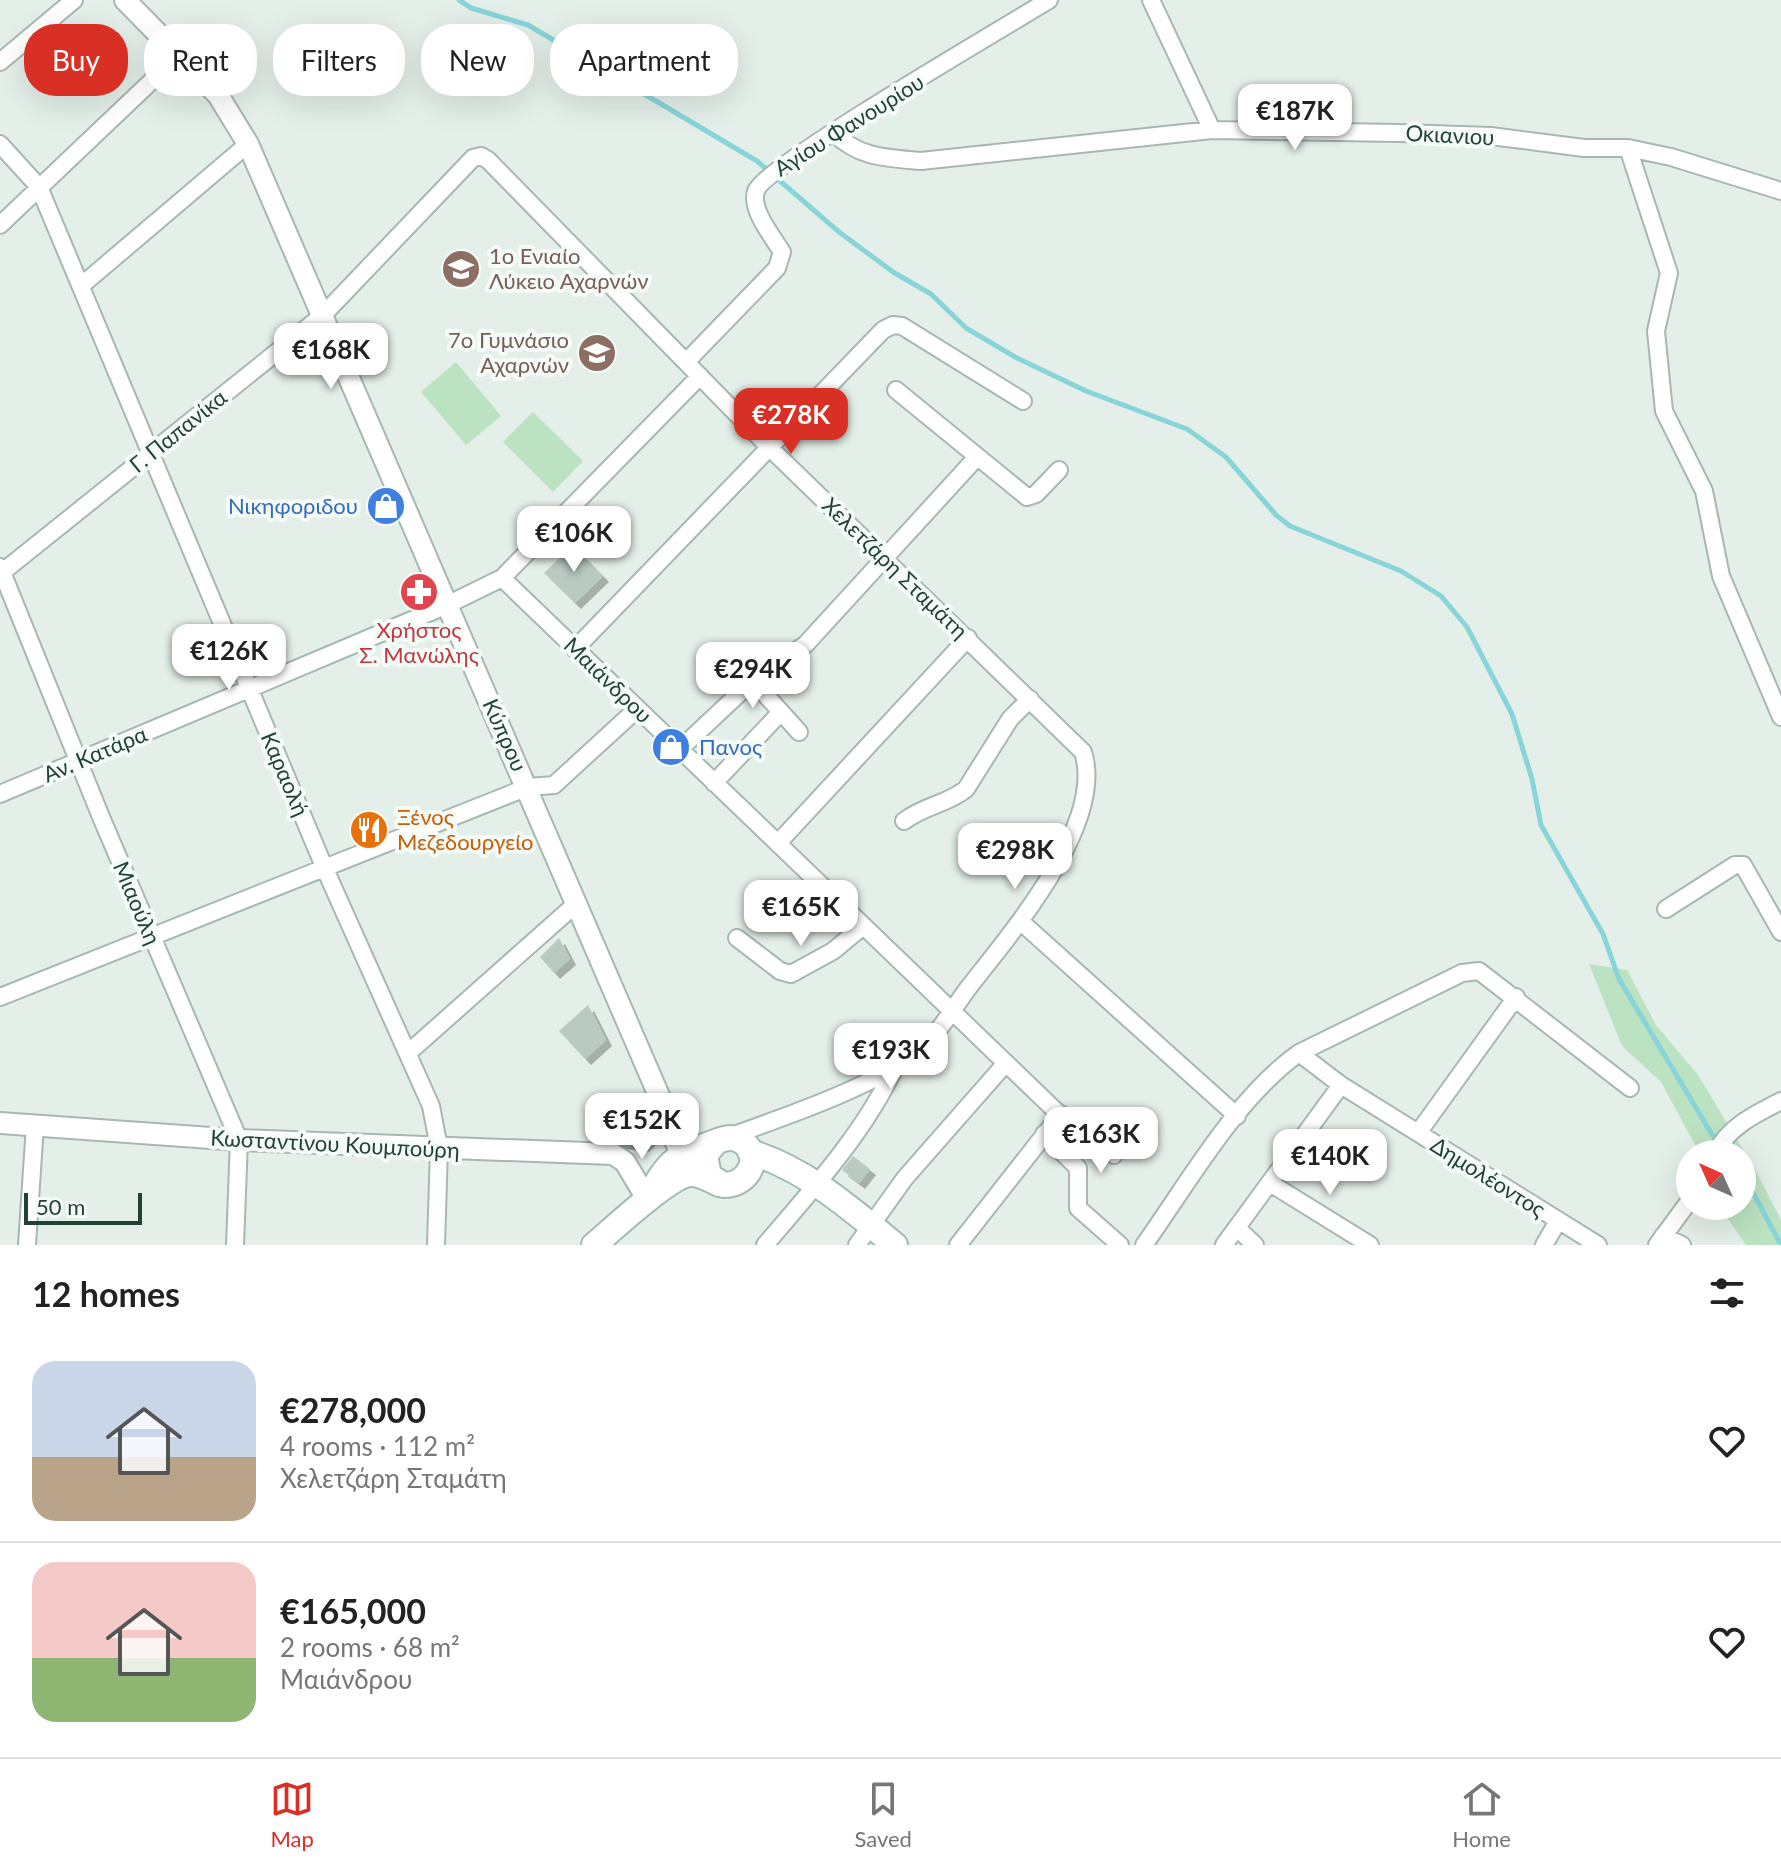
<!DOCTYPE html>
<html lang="en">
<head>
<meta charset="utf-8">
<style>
  body { margin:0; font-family:Lato,sans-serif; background:#f6f6f6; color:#222; height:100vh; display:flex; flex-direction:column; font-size:30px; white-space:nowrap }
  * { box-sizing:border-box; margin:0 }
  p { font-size:26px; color:#767676 }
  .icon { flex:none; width:44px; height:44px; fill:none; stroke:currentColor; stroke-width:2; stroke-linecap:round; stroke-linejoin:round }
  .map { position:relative; height:1245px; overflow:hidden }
  .details { display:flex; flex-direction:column; background:#fff; flex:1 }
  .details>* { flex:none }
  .banner { position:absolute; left:24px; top:24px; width:800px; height:72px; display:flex; gap:16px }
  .needle { width:52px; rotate:315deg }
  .fabs { position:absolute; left:1676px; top:1140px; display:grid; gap:16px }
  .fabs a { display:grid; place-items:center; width:80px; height:80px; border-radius:50%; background:#fff; box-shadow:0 8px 32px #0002; font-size:40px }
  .scale { position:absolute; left:24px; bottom:20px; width:118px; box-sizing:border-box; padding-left:8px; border:4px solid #214336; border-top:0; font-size:22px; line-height:28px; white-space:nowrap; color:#214336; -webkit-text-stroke:6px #f5fbf7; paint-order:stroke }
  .price { position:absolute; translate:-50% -68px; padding:0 18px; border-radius:16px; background:#fff; color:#222; font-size:26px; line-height:52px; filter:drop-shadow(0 2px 4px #0008) }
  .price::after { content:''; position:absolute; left:50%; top:48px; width:24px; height:18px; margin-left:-12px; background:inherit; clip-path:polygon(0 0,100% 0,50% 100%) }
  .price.selected { background:#d93025; color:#fff }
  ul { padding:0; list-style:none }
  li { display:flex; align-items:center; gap:24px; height:200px; padding:0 32px }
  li+li { border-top:2px solid #e0e0e0 }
  li span { display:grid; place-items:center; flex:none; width:224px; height:160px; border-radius:24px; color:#555 }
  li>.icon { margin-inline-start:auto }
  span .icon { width:96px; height:96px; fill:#fffc; stroke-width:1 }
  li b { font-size:34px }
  h2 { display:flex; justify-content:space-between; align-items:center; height:96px; padding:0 32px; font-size:34px }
  .chip { padding:0 28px; border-radius:32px; background:#fff; box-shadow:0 8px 32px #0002; font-size:28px; line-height:72px }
  .chip.selected { background:#d93025; color:#fff }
  .tabs { display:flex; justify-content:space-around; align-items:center; height:112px; border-top:2px solid #e0e0e0; background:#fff; font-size:22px; color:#767676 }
  .tabs a { display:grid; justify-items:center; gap:4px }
  .tabs .selected { color:#d93025 }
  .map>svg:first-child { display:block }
  .green { fill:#bbe2c1 }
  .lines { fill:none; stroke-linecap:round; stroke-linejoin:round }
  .stream { stroke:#87d5d9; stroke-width:5 }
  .building { fill:#b9cac1; filter:url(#shadow) }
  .minor-casing { stroke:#a6b8b0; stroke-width:20 }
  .tertiary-casing { stroke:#a6b8b0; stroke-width:24 }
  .secondary-casing { stroke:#a1bcaf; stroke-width:28 }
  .minor { stroke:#fff; stroke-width:16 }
  .tertiary { stroke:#fff; stroke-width:20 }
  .secondary { stroke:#fff; stroke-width:24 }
  .labels { text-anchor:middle; stroke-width:8; stroke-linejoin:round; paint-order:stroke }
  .street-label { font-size:22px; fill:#214336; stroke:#f5fbf7 }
  .education-label { font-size:22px; fill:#785e54; stroke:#f5fbf7; text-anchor:start }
  .shop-label { font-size:22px; fill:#366cbe; stroke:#f5fbf7; text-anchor:end }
  .health-label { font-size:22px; fill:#be3a42; stroke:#f5fbf7 }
  .food-label { font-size:22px; fill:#c56008; stroke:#f5fbf7; text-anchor:start }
</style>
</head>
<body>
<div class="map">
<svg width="1781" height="1245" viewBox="0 0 1781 1245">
  <defs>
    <filter id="shadow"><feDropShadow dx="6" dy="6" stdDeviation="0" flood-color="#0004"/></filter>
  </defs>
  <rect width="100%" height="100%" fill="#e4efe9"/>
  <path class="green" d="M 456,362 L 501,416 L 466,445 L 421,392 Z
    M 533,412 L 583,461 L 553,492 L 503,442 Z
    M 1589,964 L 1627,970 L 1656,1025 L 1698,1075 L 1757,1173 L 1781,1220 L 1781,1245 L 1746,1245 L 1719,1206 L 1742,1206 L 1742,1154 L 1700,1154 L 1661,1082 L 1622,1046 Z"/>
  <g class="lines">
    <path class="stream" d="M 459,0 L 471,8 L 528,25 L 757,161 L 839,232 L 893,272 L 931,294 L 966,328 L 1017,358 L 1086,391 L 1187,429 L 1226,457 L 1276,515 L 1290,526 L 1401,571 L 1441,596 L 1467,627 L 1512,714 L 1532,779 L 1541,825 L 1603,934 L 1619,979 L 1711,1133 L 1728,1154
      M 1742,1172 L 1781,1245"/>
  </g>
  <path class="building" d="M 573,545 L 603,576 L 575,603 L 544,573 Z
    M 559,938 L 570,959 L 554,973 L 540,957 Z
    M 588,1005 L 606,1040 L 585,1059 L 559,1031 Z
    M 641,1105 L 653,1136 L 643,1146 L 602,1141 L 604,1128 L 619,1129 L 621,1122 Z
    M 853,1156 L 870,1169 L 859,1183 L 842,1170 Z"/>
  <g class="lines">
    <defs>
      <path id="minor" d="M 1151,0 L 1212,130
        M 0,62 L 74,0
        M 834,133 C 859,158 887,158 921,161 L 1212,130 L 1400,133 L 1491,136 L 1584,148 L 1628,148 L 1671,157 L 1781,191
        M 0,144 L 39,187 L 325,869 L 431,1106 L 439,1148 L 436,1245
        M 1628,148 L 1669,273 L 1656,331 L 1664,411 L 1704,491 L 1721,576 L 1781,717
        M 0,225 L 179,55
        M 82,285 L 248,144
        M 686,362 L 777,268 L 782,252 C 773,237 750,210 756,191 C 764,167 1010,24 1049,0
        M 896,390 L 1027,497 L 1036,494 L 1059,470
        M 0,567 L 101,817 L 239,1140 L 235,1245
        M 0,574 L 323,315 L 473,158 L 481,156 L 488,160 L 771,449 L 1083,752 C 1106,823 1011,933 969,987 C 951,1011 936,1039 911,1057 C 862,1091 783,1117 726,1138
        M 502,578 L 1060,1115 L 958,1245
        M 575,649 L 883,330 L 893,325 L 902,326 L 1023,401
        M 754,682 L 799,732
        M 680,749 L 744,689 L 806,644 L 977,457
        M 714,783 L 781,712
        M 0,794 L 445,606 L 502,578 L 700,376
        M 904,821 C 927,804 946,805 966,789 L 1010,719 L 1030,699
        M 778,843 L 968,638
        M 1666,909 L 1735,865 L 1743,865 L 1781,932
        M 1020,921 L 1237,1116
        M 737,938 L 780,971 L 791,974 L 833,951 L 863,926
        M 0,997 L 528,787 L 554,785 L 637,709
        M 408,1053 L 577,903
        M 1299,1053 L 1341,1085 L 1598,1245
        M 1056,1111 L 1114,1155
        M 1418,1133 L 1516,997
        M 1044,1134 L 1078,1168 L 1078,1208 L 1120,1245
        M 1715,1154 C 1728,1127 1755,1114 1781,1101
        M 1270,1183 L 1370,1245
        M 1237,1228 L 1255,1245
        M 1663,1236 L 1682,1245
        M 27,1245 L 35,1125
        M 765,1245 C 812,1190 864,1133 895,1067
        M 857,1245 L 905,1178 L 1006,1063
        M 1144,1245 C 1189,1182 1236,1098 1299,1053 L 1462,973 L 1479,971 L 1630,1088
        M 1224,1245 L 1341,1085
        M 1544,1245 L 1558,1221
        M 1657,1245 L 1690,1200"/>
      <path id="tertiary" d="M 125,0 L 218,95 L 248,144 L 663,1105 L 665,1120 L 689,1170
        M 0,1123 L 239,1140 L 613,1154 L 625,1162 L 647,1199"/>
      <path id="secondary" d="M 750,1152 C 806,1169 851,1209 895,1245
        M 647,1199 C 671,1158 672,1158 715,1142 C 723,1139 730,1136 739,1140 C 765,1153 749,1186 724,1185 L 709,1176 L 705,1155 L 716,1142
        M 594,1245 C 612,1230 669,1176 690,1174 C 699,1173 711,1180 719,1184"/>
    </defs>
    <use href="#minor" class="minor-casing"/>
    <use href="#tertiary" class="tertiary-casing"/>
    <use href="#secondary" class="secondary-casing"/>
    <use href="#minor" class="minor"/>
    <use href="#tertiary" class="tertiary"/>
    <use href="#secondary" class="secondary"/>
  </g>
  <defs>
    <symbol id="school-disc" viewBox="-11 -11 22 22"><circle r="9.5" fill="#8d6e63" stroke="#f5fbf7"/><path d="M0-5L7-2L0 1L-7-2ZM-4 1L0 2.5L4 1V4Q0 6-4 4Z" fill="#fff"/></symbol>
    <symbol id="shop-disc" viewBox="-11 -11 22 22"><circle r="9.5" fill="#3f7fe0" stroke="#f5fbf7"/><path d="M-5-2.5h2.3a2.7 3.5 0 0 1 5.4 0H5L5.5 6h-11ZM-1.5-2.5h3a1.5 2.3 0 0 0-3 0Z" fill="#fff"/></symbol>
    <symbol id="pharmacy-disc" viewBox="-11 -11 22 22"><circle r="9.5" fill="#e0444e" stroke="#f5fbf7"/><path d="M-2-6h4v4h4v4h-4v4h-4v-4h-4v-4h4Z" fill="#fff"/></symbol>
    <symbol id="restaurant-disc" viewBox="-11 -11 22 22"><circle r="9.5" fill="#e8710a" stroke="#f5fbf7"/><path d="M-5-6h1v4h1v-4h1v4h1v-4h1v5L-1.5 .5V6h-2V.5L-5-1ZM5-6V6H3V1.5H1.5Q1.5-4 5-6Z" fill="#fff"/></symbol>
  </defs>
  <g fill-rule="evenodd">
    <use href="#school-disc" x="439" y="247" width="44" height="44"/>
    <use href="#school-disc" x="575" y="331" width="44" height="44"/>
    <use href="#shop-disc" x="364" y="484" width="44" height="44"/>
    <use href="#pharmacy-disc" x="397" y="570" width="44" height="44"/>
    <use href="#shop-disc" x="649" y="725" width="44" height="44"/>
    <use href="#restaurant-disc" x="347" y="808" width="44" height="44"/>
  </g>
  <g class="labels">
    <g class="street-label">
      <text transform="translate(849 125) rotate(-32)" y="8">Αγίου Φανουρίου</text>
      <text transform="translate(1450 135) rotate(3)" y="8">Οκιανιου</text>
      <text transform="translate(178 431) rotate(-39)" y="8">Γ. Παπανίκα</text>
      <text transform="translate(895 568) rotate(44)" y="8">Χελετζάρη Σταμάτη</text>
      <text transform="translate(608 680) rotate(44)" y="8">Μαιάνδρου</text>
      <text transform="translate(505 735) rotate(66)" y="8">Κύπρου</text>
      <text transform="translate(95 754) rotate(-23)" y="8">Αν. Κατάρα</text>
      <text transform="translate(285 774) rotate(67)" y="8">Καραολή</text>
      <text transform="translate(137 903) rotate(67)" y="8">Μιαούλη</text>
      <text transform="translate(335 1144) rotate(3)" y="8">Κωσταντίνου Κουμπούρη</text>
      <text transform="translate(1488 1177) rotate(32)" y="8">Δημολέοντος</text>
    </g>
    <g class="education-label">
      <text x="489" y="264">1ο Ενιαίο<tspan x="489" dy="25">Λύκειο Αχαρνών</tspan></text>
      <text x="569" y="348" text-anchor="end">7ο Γυμνάσιο<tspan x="569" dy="25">Αχαρνών</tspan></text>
    </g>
    <g class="shop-label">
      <text x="358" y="514">Νικηφοριδου</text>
      <text x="699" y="755" text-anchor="start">Πανος</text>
    </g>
    <g class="health-label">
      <text x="419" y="638">Χρήστος<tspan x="419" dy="25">Σ. Μανώλης</tspan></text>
    </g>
    <g class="food-label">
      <text x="397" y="825">Ξένος<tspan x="397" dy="25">Μεζεδουργείο</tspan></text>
    </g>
  </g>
</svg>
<div class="fabs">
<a><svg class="needle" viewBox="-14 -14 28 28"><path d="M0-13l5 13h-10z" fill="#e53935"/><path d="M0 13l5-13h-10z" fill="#767676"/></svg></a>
</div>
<div class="scale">50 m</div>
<b class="price" style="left:1295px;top:152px">€187K</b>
<b class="price" style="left:331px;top:391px">€168K</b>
<b class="price selected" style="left:791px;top:456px">€278K</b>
<b class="price" style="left:574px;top:574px">€106K</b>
<b class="price" style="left:229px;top:692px">€126K</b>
<b class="price" style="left:753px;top:710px">€294K</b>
<b class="price" style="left:1015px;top:891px">€298K</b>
<b class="price" style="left:801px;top:948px">€165K</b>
<b class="price" style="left:891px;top:1091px">€193K</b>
<b class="price" style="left:642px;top:1161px">€152K</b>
<b class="price" style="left:1101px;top:1175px">€163K</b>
<b class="price" style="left:1330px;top:1197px">€140K</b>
<div class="banner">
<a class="chip selected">Buy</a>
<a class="chip">Rent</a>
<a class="chip">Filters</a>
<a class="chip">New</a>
<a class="chip">Apartment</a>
</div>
</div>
<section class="details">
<h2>12 homes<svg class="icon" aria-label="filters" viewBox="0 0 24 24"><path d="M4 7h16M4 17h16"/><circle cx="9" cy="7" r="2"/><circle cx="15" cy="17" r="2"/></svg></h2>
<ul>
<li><span style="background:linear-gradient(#c9d6e8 60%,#b9a48a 0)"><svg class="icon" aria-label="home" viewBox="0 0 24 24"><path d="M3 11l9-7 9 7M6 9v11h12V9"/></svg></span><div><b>€278,000</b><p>4 rooms · 112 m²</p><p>Χελετζάρη Σταμάτη</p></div><svg class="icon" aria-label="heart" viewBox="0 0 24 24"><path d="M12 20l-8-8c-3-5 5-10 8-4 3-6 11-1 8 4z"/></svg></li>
<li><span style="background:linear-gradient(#f6c9c9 60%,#8fb573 0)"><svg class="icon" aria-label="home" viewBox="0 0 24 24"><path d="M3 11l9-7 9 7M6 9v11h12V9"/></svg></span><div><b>€165,000</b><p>2 rooms · 68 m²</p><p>Μαιάνδρου</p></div><svg class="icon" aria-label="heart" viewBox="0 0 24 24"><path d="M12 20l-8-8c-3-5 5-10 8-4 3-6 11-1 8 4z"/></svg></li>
</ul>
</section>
<nav class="tabs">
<a class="selected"><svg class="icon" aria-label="map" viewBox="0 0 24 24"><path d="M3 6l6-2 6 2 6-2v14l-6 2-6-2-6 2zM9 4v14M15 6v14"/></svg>Map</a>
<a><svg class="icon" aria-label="saved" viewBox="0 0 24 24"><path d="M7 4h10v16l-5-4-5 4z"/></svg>Saved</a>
<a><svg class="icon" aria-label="home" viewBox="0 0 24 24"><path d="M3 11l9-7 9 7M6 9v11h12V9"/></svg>Home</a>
</nav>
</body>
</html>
